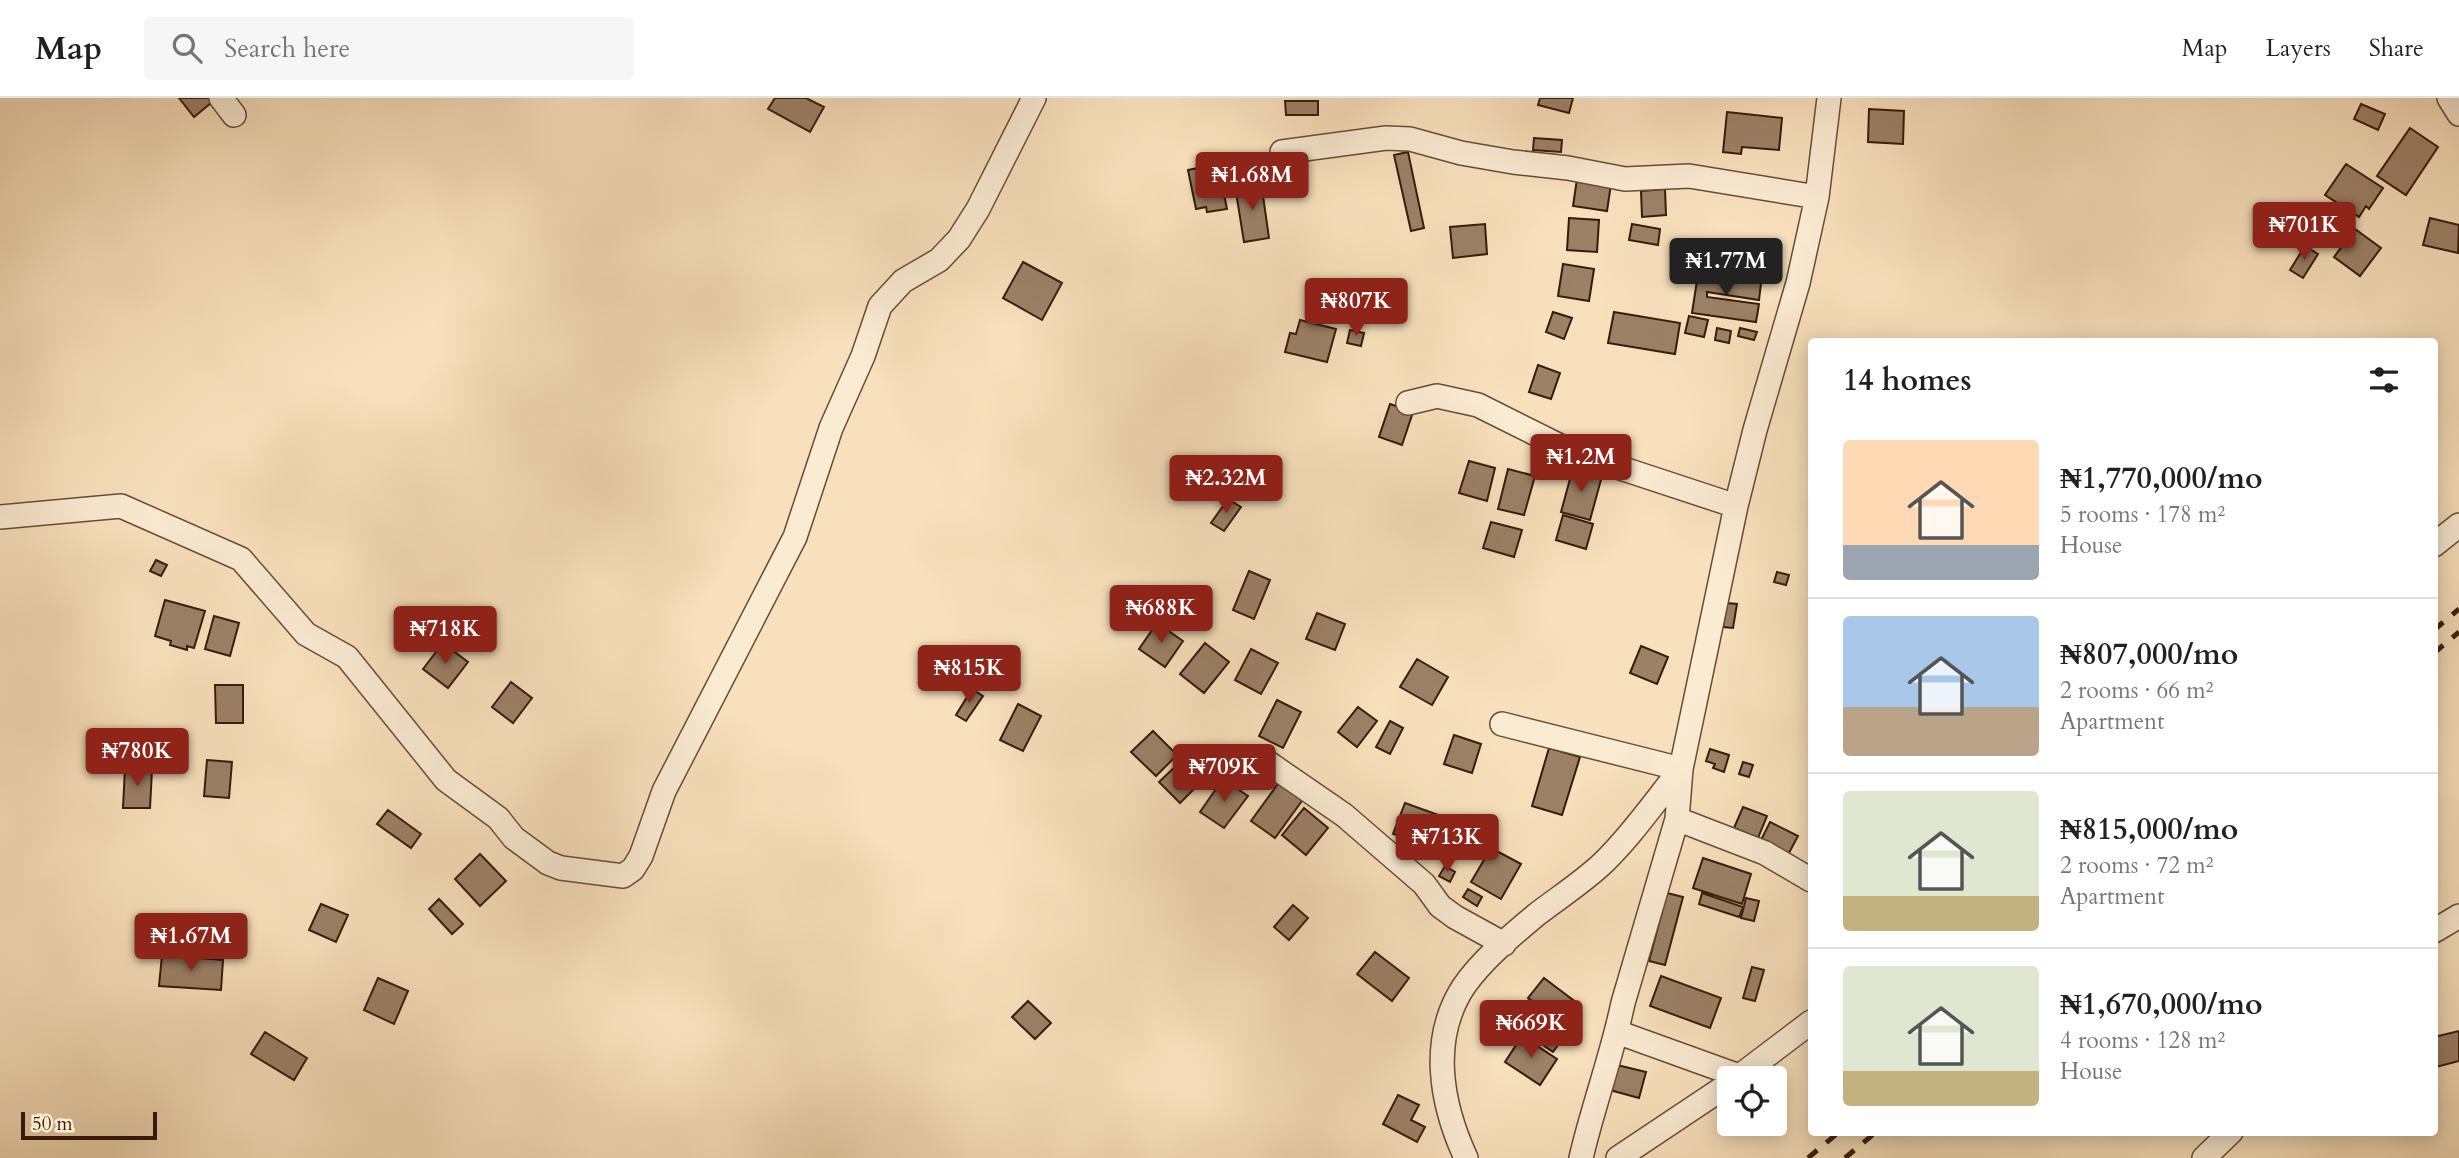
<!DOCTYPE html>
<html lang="en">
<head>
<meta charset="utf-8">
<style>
  body { margin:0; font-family:Cardo,serif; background:#f6f6f6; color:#202124; height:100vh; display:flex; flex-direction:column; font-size:26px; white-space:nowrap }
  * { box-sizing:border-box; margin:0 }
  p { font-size:23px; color:#757577 }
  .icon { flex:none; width:38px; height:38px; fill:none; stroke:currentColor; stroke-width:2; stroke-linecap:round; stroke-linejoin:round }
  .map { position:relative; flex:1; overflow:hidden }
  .panel { position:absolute; left:1808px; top:240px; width:630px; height:798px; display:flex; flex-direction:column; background:#fff; border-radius:7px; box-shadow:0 4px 18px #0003 }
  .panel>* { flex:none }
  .tools { position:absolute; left:1717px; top:968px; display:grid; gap:14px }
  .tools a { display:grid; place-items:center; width:70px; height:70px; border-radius:7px; background:#fff; box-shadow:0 4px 18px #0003; font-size:35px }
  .scale { position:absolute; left:21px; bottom:18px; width:136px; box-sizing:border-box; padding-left:7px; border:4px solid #381b0a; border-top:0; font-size:19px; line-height:24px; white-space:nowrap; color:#381b0a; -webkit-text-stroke:5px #faebd3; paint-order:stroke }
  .price { position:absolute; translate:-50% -60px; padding:0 16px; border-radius:7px; background:#8f2418; color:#fff; font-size:23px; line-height:46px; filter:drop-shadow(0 2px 4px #0008) }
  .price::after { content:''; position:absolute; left:50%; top:42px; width:21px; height:16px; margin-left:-10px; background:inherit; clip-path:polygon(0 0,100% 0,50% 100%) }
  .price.active { background:#222; color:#fff }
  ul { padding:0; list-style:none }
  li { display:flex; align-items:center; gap:21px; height:175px; padding:0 35px }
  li+li { border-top:2px solid #e0e0e0 }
  li span { display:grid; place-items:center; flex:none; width:196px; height:140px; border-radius:7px; color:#555 }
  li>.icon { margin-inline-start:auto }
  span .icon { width:84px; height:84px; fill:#fffc; stroke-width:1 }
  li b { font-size:30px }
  h2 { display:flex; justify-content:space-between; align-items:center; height:84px; padding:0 35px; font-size:30px }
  header { display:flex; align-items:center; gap:42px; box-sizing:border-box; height:98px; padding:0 35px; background:#fff; border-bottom:2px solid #e0e0e0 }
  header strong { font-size:33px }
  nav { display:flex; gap:38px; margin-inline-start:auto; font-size:24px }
  .search { width:490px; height:63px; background:#f6f6f6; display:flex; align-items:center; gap:18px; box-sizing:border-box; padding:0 24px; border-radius:7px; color:#757577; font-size:26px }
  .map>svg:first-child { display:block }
  .building { fill:#9c8167; stroke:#381b0a; stroke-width:2 }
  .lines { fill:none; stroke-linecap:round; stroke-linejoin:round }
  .minor-casing { stroke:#684c36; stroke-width:26 }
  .minor { stroke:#faebd3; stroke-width:23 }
  .rail { stroke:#381b0a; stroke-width:5; stroke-dasharray:12 12; stroke-linecap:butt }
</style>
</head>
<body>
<header>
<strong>Map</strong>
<div class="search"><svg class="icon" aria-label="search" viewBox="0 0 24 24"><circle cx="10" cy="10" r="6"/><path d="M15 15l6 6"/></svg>Search here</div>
<nav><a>Map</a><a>Layers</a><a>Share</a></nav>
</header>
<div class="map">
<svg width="2459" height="1060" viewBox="0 0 2459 1060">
  <rect width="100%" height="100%" fill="#f8e0bc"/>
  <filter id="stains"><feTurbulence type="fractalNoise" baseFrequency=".00286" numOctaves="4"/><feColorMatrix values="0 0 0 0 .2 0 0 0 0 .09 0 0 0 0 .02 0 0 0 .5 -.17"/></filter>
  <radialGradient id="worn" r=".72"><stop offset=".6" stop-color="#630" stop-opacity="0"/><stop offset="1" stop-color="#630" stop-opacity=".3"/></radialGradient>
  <path class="building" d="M 179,0 L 217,0 L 194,19 Z
    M 775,0 L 806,0 L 824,9 L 810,34 L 768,11 Z
    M 1540,0 L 1573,0 L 1569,15 L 1538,7 Z
    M 1285,3 L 1318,3 L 1318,17 L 1286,17 Z
    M 2361,6 L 2385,16 L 2378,32 L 2354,21 Z
    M 1869,11 L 1904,13 L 1903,46 L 1868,44 Z
    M 1727,14 L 1782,20 L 1779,52 L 1742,49 L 1741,56 L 1723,54 Z
    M 2410,30 L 2438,49 L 2406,97 L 2377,78 Z
    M 1534,40 L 1562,42 L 1561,54 L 1533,52 Z
    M 1408,54 L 1424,130 L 1411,133 L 1394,57 Z
    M 2346,66 L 2383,90 L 2369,111 L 2366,108 L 2359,119 L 2325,97 Z
    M 1207,68 L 1209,75 L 1219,73 L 1227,111 L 1207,114 L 1206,109 L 1196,111 L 1188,72 Z
    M 1577,81 L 1611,86 L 1607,113 L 1573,108 Z
    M 1261,84 L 1269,140 L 1244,144 L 1235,88 Z
    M 1665,91 L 1666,117 L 1642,119 L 1641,93 Z
    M 1569,120 L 1599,122 L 1597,154 L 1567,152 Z
    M 2430,120 L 2459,127 L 2458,155 L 2423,147 Z
    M 1485,126 L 1487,156 L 1453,160 L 1450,129 Z
    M 1632,126 L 1660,131 L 1658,147 L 1629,142 Z
    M 2355,131 L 2381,150 L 2360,178 L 2334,159 Z
    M 2305,148 L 2318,156 L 2303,180 L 2290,172 Z
    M 1023,164 L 1062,185 L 1042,222 L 1003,200 Z
    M 1563,166 L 1594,171 L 1589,203 L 1558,198 Z
    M 1698,176 L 1761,185 L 1759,202 L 1707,194 L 1707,199 L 1759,206 L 1756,224 L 1692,215 Z
    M 1553,214 L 1572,220 L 1564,241 L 1546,234 Z
    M 1614,214 L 1680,225 L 1675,256 L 1608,245 Z
    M 1689,218 L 1708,222 L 1704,239 L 1685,235 Z
    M 1300,222 L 1336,231 L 1327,264 L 1285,254 L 1290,235 L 1296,236 Z
    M 1717,230 L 1731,233 L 1729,245 L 1715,242 Z
    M 1740,230 L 1757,234 L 1754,242 L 1738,238 Z
    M 1350,232 L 1364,235 L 1361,248 L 1347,245 Z
    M 1538,267 L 1560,275 L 1551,301 L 1529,294 Z
    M 1390,306 L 1413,314 L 1402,347 L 1379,339 Z
    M 1469,363 L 1495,370 L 1487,403 L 1459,395 Z
    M 1573,370 L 1602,378 L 1590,422 L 1561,414 Z
    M 1508,371 L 1535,378 L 1524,417 L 1498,411 Z
    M 1228,401 L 1241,409 L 1224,433 L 1211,425 Z
    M 1563,417 L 1593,426 L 1586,451 L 1556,442 Z
    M 1491,424 L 1522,432 L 1514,459 L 1483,450 Z
    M 156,462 L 167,467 L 161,478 L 150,473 Z
    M 1249,473 L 1270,482 L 1254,521 L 1233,512 Z
    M 1777,474 L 1789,477 L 1786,487 L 1774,484 Z
    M 165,502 L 205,513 L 194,550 L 187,548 L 187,552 L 170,547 L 171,543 L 155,538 Z
    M 1727,505 L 1737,506 L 1733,530 L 1723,529 Z
    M 1317,515 L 1345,526 L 1335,552 L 1306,541 Z
    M 214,518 L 239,525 L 230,558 L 205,551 Z
    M 1157,525 L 1183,543 L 1165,569 L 1139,551 Z
    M 443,545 L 468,564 L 448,590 L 423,571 Z
    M 1205,545 L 1229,564 L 1204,595 L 1180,576 Z
    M 1641,548 L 1668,559 L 1657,586 L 1630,575 Z
    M 1251,551 L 1278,565 L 1261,596 L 1235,582 Z
    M 1417,561 L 1448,579 L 1432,607 L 1400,589 Z
    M 511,584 L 532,600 L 513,625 L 492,609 Z
    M 215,587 L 243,587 L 243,625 L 216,625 Z
    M 972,591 L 983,598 L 966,623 L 956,617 Z
    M 1277,602 L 1301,614 L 1283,650 L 1259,638 Z
    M 1018,606 L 1041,618 L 1023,653 L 1000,642 Z
    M 1358,609 L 1377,623 L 1357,649 L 1338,634 Z
    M 1390,623 L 1403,630 L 1390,656 L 1376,649 Z
    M 1153,633 L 1177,657 L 1156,678 L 1131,654 Z
    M 1454,637 L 1481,646 L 1472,675 L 1444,666 Z
    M 1549,650 L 1580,659 L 1562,717 L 1532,708 Z
    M 1710,651 L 1729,657 L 1724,674 L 1713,670 L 1715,666 L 1706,663 Z
    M 207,662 L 232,664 L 229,700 L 204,698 Z
    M 1180,664 L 1201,684 L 1180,705 L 1159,684 Z
    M 1743,664 L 1753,667 L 1749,679 L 1739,676 Z
    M 125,670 L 152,672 L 150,710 L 123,710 Z
    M 1223,681 L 1248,698 L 1224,730 L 1200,714 Z
    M 1280,683 L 1304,700 L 1275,740 L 1251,723 Z
    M 1405,705 L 1444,719 L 1433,750 L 1393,736 Z
    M 1743,709 L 1767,718 L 1758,740 L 1734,730 Z
    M 1304,710 L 1328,730 L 1306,757 L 1282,737 Z
    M 388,712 L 421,736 L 411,750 L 377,726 Z
    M 1770,724 L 1798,738 L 1789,755 L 1761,742 Z
    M 1491,750 L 1521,766 L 1501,801 L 1471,784 Z
    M 480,756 L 506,783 L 480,808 L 455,781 Z
    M 1703,760 L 1751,776 L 1742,806 L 1693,790 Z
    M 1445,768 L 1455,774 L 1450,784 L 1439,778 Z
    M 1468,791 L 1482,799 L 1477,808 L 1463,799 Z
    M 1667,795 L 1683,799 L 1665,867 L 1649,863 Z
    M 1702,795 L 1743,809 L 1739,819 L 1699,806 Z
    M 1746,800 L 1759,803 L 1754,823 L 1741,820 Z
    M 439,801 L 463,826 L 452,836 L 429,811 Z
    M 321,806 L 348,817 L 336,844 L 309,832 Z
    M 1293,807 L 1308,820 L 1289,842 L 1274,829 Z
    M 1375,854 L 1409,880 L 1392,903 L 1357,876 Z
    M 162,857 L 223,862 L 221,892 L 159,888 Z
    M 1752,869 L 1764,872 L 1755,903 L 1743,900 Z
    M 1661,878 L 1721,900 L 1710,930 L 1650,908 Z
    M 378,880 L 408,893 L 394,926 L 364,912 Z
    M 1544,880 L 1577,905 L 1562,925 L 1528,900 Z
    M 1028,903 L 1051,925 L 1035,941 L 1012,919 Z
    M 1528,903 L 1569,932 L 1553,954 L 1512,926 Z
    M 2459,933 L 2459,963 L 2436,969 L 2434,939 Z
    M 265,934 L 307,960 L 294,982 L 251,956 Z
    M 1522,938 L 1557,961 L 1540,987 L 1505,964 Z
    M 1613,966 L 1646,974 L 1639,1000 L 1606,991 Z
    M 1398,997 L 1419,1007 L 1411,1022 L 1425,1029 L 1417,1044 L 1383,1026 Z"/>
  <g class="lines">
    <defs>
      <path id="minor" d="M 221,0 L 234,17
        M 2449,0 L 2459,16
        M 1282,54 L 1386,40 L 1410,41 L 1461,55 L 1513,64 L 1568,70 L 1625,81 L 1689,78 L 1817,99
        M 1408,305 L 1437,298 L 1478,307 L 1572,354 L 1736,408
        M 0,419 L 121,408 L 241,461 L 306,536 L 347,559 L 446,682 L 498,720 L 514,740 L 548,765 L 561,770 L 623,778 L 633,771 L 641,758 L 664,693 L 795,439 L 831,330 L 863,258 L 880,208 L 903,183 L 939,162 L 959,141 L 978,111 L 1034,0
        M 2434,447 L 2459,427
        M 1267,664 L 1344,717 L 1424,786 L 1440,808 L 1455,819 L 1504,846
        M 1677,721 L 1765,755 L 1811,782
        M 2434,833 L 2459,818
        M 1617,934 L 1739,978
        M 1737,980 L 1811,924
        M 1466,1060 C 1441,1006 1429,941 1464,888 C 1483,861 1511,838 1536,817 C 1558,800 1583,784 1603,765 C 1632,737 1656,702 1681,671 L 1502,626
        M 1581,1060 C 1593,1008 1612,958 1623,905 L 1677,721 L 1681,671 L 1736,408 L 1755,332 L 1798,185 L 1817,99 L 1829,0
        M 1618,1060 L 1729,986
        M 2204,1060 L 2231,1034"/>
    </defs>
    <use href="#minor" class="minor-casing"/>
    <use href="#minor" class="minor"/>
    <path class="rail" d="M 2434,532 L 2459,511
      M 2434,555 L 2459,534
      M 1808,1060 L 1839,1034
      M 1845,1060 L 1876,1034"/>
  </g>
  <rect width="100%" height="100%" filter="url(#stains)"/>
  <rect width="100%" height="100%" fill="url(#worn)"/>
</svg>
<div class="tools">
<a><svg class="icon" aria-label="locate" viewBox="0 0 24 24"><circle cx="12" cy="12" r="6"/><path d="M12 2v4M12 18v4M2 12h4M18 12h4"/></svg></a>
</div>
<div class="scale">50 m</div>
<b class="price" style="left:1252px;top:114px">₦1.68M</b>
<b class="price" style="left:2304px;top:164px">₦701K</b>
<b class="price active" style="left:1726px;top:200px">₦1.77M</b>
<b class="price" style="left:1356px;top:240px">₦807K</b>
<b class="price" style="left:1581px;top:396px">₦1.2M</b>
<b class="price" style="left:1226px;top:417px">₦2.32M</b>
<b class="price" style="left:1161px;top:547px">₦688K</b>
<b class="price" style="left:445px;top:568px">₦718K</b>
<b class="price" style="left:969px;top:607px">₦815K</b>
<b class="price" style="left:137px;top:690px">₦780K</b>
<b class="price" style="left:1224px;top:706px">₦709K</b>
<b class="price" style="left:1447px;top:776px">₦713K</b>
<b class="price" style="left:191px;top:875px">₦1.67M</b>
<b class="price" style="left:1531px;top:962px">₦669K</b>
<section class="panel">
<h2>14 homes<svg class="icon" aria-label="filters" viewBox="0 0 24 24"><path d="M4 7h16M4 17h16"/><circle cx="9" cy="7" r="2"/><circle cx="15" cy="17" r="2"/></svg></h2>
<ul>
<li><span style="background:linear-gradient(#ffd9b3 75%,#9aa5b1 0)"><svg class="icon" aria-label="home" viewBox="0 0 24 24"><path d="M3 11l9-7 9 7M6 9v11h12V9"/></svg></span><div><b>₦1,770,000/mo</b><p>5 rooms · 178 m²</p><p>House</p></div></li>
<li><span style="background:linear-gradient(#a9c7e8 65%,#b9a48a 0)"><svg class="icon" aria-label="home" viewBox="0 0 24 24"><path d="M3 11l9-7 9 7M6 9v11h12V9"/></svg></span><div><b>₦807,000/mo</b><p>2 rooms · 66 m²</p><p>Apartment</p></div></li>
<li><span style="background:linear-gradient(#dfe7d0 75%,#c2b280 0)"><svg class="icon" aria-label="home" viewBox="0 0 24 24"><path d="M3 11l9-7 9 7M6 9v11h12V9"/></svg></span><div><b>₦815,000/mo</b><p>2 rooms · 72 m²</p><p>Apartment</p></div></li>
<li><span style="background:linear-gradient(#dfe7d0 75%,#c2b280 0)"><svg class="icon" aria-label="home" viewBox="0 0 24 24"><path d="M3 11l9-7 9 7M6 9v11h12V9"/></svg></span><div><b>₦1,670,000/mo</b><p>4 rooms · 128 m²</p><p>House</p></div></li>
</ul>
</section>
</div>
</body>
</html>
